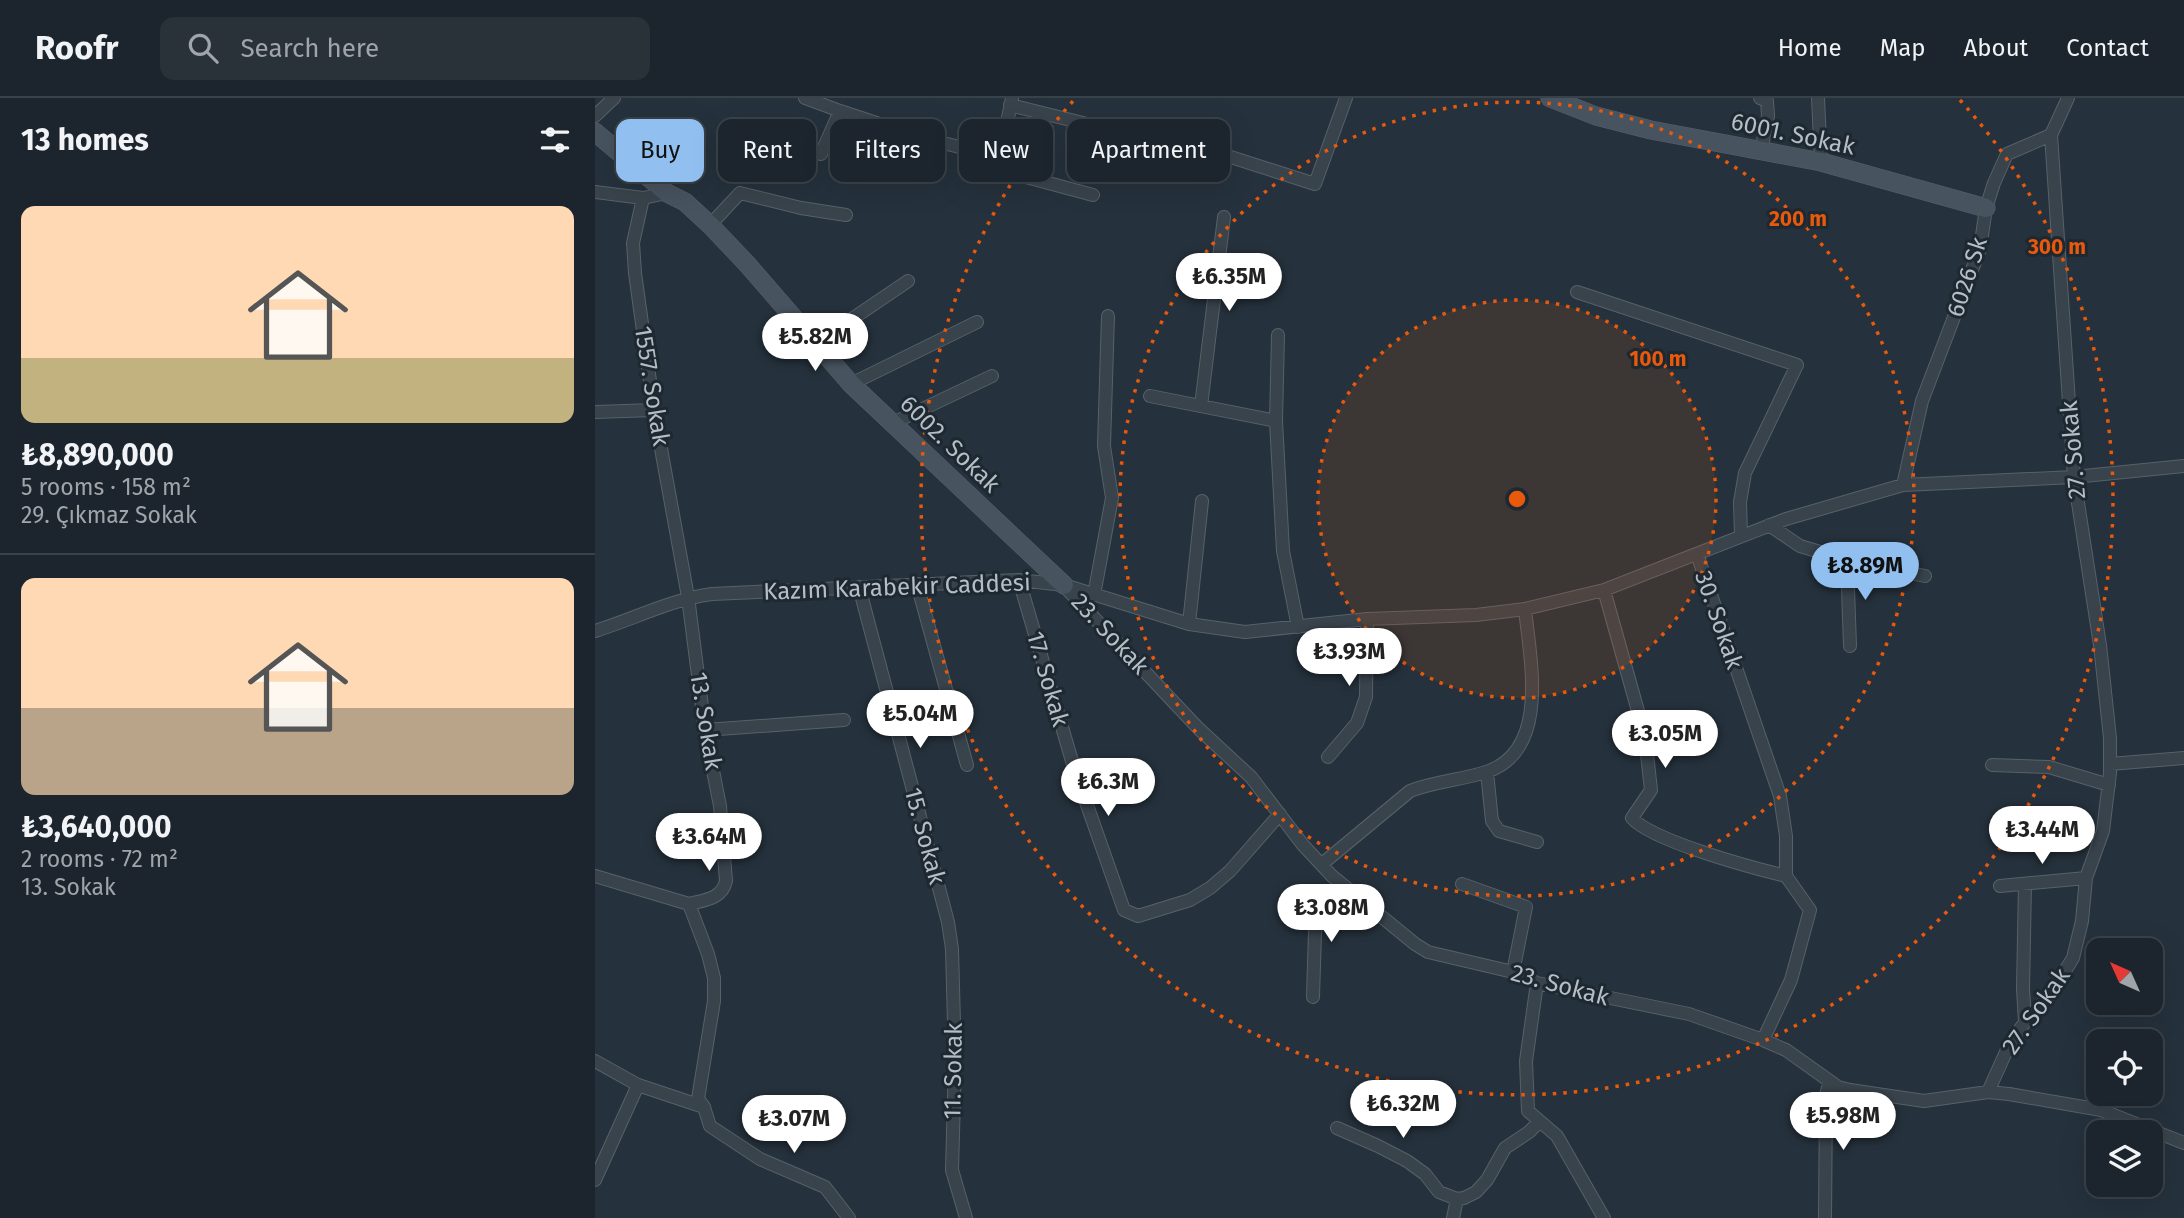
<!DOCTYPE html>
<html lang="en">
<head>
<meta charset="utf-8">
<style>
  body { margin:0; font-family:"Fira Sans",sans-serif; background:#293139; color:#f1f3f6; height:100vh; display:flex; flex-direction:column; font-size:26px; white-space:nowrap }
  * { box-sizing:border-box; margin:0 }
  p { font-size:23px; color:#a0a5aa }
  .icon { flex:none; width:38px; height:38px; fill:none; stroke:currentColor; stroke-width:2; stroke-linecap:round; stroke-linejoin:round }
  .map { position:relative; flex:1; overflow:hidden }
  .side { display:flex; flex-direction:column; background:#1c252d; width:595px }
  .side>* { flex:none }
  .guide { position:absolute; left:21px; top:21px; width:665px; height:63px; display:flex; gap:14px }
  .needle { width:46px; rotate:315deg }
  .tools { position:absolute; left:1491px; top:840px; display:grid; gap:14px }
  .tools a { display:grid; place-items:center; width:77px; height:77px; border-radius:14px; background:#1c252d; box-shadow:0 7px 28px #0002,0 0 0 2px #3a4249; font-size:35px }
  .price { position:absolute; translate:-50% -60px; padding:0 16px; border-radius:24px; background:#fff; color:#222; font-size:23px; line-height:46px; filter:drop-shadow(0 2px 4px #0008) }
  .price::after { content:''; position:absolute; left:50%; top:42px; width:21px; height:16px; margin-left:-10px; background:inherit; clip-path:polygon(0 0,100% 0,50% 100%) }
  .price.current { background:#91c0f0; color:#111 }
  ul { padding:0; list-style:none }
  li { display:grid; align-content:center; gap:14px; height:371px; padding:0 21px }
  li+li { border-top:2px solid #3a4249 }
  li span { display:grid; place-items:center; height:217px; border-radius:14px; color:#555 }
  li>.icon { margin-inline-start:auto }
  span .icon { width:126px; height:126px; fill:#fffc; stroke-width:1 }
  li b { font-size:30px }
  h2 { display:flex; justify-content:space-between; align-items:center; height:84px; padding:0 21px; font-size:30px }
  .tag { padding:0 24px; border-radius:14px; background:#1c252d; box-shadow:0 7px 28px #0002,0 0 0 2px #3a4249; font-size:24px; line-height:63px }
  .tag.current { background:#91c0f0; color:#111 }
  header { display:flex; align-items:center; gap:42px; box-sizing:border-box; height:98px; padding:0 35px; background:#1c252d; border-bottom:2px solid #3a4249 }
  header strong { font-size:33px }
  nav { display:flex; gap:38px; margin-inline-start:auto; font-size:24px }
  .search { width:490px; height:63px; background:#293139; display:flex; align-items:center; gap:18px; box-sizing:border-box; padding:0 24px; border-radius:14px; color:#a0a5aa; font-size:26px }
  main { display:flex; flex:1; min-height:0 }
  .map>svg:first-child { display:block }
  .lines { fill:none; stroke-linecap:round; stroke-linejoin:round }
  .street-casing { stroke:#57616a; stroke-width:14 }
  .secondary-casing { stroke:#57616a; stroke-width:19 }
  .street { stroke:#39434c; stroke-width:12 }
  .secondary { stroke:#47535f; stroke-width:18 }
  .ring { fill:none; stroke:#e8590c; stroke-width:3.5; stroke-dasharray:3.5 7 }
  .labels { text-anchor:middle; stroke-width:6; stroke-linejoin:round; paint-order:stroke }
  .street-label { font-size:24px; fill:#b5bec7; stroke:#1e2831 }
  .centre { fill:#e8590c; stroke:#1e2831; stroke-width:3.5 }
  .ring-label { font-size:21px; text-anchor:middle; font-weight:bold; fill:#e8590c; stroke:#1e2831; stroke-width:6; stroke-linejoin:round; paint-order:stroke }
</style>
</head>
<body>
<header>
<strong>Roofr</strong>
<div class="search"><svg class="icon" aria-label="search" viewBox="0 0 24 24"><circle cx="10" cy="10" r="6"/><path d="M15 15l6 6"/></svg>Search here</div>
<nav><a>Home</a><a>Map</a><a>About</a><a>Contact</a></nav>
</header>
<main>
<section class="side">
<h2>13 homes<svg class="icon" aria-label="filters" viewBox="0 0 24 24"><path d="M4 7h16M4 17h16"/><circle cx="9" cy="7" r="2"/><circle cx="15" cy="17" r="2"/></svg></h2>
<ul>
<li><span style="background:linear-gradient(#ffd9b3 70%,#c2b280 0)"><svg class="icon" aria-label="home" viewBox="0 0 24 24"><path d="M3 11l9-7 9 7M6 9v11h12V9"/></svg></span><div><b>₺8,890,000</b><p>5 rooms · 158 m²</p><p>29. Çıkmaz Sokak</p></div></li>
<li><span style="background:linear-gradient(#ffd9b3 60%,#b9a48a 0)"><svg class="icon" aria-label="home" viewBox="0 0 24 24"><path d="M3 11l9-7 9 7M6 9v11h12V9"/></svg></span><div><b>₺3,640,000</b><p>2 rooms · 72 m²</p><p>13. Sokak</p></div></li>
</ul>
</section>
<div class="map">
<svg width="1589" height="1120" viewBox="0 0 1589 1120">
  <rect width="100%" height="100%" fill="#25313c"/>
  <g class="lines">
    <defs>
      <path id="street" d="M 210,0 L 245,13
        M 417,0 L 405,59 L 401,71 L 498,97
        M 1165,0 L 1172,3 L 1173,18 L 1166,53
        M 1223,0 L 1226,64
        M 415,7 L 504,29 L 592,45 L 720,86 L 751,0
        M 0,18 L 19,0
        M 226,56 L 245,13 L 324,39 L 405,59
        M 0,94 L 48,100
        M 72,95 L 48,100 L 38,145 L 40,175 L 59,312 L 93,499 L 110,632 L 125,708 L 131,783 C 127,801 110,802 94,806 L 113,856 L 119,880 L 119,903 L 103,1001 L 109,1009 L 115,1028 L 165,1061 L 230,1089 L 254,1120
        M 115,127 L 145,95 L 206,110 L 251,117
        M 982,194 L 1202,267 L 1150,375 L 1145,404 L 1146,438
        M 683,237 L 681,323 L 688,453 L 703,529
        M 220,246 L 313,183
        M 256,286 L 382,224
        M 555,298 L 681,323
        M 606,308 L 629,119
        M 0,314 L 59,312
        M 298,325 L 397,278
        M 1308,387 L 1327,303 L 1385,151 L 1391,110 L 1399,85 L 1412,56 L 1456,37 L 1473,0
        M 1174,427 L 1205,448 L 1252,462 L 1330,478
        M 1102,456 L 1185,698 L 1191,738 L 1191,778 L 1215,812 L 1196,882 L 1168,942
        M 1252,462 L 1255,548
        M 424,482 L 479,670 L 529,812 L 543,818 L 595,802 L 615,790 L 635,773 L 685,716
        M 322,486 L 372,667
        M 264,489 L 353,824 L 357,851 L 360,963 L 357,1072 L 371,1120
        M 470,489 L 604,631 L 656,679 L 708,747 L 737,778 L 820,846 L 833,854 L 918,874 L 942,885 L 1094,916 L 1168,942 L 1191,952 L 1243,989 L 1255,992 L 1329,1003 L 1393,994 L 1414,996 L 1506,1012 L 1589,1045
        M 1009,492 L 1050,638 L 1056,692 L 1037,720 C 1057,743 1158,770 1191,778
        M 499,497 L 517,400 L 509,348 L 513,218
        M 594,526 L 607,403
        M 0,533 C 39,521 77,501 117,496 L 424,482 L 469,487 L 594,526 L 650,534 L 772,521 L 881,517 L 930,511 L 1009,492 L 1191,421 L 1308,387 L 1479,379 L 1589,368
        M 110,632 L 249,622
        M 733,659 L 762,625 L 771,599 L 772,521
        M 1515,666 L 1589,660
        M 1397,667 L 1454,669 L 1514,687
        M 892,674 L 897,723 L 904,733 L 942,744
        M 727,766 L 815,693 C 840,683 868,682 894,673 C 955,650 935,561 930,511
        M 0,778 L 94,806
        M 867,786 L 931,809 L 918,874
        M 1430,786 L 1428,891 L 1430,924
        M 1405,788 L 1491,780
        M 942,885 L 931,963 L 933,1013 L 962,1038 L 1009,1120
        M 718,899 L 720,834 L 723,820 L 754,793
        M 0,963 L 43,987
        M 1393,994 L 1415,945 L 1430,924 L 1455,897 L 1478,860 L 1487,823 L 1491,780 L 1508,733 L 1515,675 L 1515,640 L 1505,547 L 1479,379 L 1456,37
        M 742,1030 L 783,1048 L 812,1063 L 830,1076 L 844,1094 L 862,1101 L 869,1100 L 881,1094 L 892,1082 L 910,1050 L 934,1034 L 944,1024
        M 0,1082 L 43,987 L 109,1009
        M 858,1120 L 862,1101
        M 1230,1120 L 1231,997 L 1235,983"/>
      <path id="secondary" d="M 955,0 L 1001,18 L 1056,32 L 1226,64 L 1391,110
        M 0,34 L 72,95 L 90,104 L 115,127 L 152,166 L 256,286 L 469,487"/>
    </defs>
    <use href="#street" class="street-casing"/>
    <use href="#secondary" class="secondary-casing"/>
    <use href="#street" class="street"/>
    <use href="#secondary" class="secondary"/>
  </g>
  <circle cx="922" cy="401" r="199" fill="#e8590c" fill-opacity=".12"/>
  <g class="ring">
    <circle cx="922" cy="401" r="199"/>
    <circle cx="922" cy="401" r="397"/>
    <path d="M1365 2A596 596 0 1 1 479 2"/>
  </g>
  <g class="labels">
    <g class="street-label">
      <text transform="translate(1198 36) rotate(12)" y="8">6001. Sokak</text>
      <text transform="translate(1372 179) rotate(-72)" y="8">6026 Sk</text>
      <text transform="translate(57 288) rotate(81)" y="8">1557. Sokak</text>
      <text transform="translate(355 346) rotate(44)" y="8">6002. Sokak</text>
      <text transform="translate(1478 352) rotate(-95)" y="8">27. Sokak</text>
      <text transform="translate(302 489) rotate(-2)" y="8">Kazım Karabekir Caddesi</text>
      <text transform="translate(1124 522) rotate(71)" y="8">30. Sokak</text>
      <text transform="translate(515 536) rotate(47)" y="8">23. Sokak</text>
      <text transform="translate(453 581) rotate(74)" y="8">17. Sokak</text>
      <text transform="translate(111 623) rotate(81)" y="8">13. Sokak</text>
      <text transform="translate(330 738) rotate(75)" y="8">15. Sokak</text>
      <text transform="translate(965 887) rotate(15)" y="8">23. Sokak</text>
      <text transform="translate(1441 913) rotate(-55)" y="8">27. Sokak</text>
      <text transform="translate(358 973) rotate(-89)" y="8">11. Sokak</text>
    </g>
  </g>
  <circle cx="922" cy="401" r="10" class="centre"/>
  <g class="ring-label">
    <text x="1203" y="128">200 m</text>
    <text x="1462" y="156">300 m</text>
    <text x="1063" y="268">100 m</text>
  </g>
</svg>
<div class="tools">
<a><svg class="needle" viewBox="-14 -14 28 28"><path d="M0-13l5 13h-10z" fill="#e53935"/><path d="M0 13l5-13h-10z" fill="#a0a5aa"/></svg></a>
<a><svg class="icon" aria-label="locate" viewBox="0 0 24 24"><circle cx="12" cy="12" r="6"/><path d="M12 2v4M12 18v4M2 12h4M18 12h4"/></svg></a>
<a><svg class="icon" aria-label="layers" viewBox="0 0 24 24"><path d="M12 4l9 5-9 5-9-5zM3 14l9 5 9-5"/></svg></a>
</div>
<b class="price" style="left:634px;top:215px">₺6.35M</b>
<b class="price" style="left:220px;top:275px">₺5.82M</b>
<b class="price current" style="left:1270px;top:504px">₺8.89M</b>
<b class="price" style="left:754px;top:590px">₺3.93M</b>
<b class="price" style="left:325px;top:652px">₺5.04M</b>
<b class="price" style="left:1070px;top:672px">₺3.05M</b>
<b class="price" style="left:513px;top:720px">₺6.3M</b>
<b class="price" style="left:1447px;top:768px">₺3.44M</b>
<b class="price" style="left:114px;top:775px">₺3.64M</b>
<b class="price" style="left:736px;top:846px">₺3.08M</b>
<b class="price" style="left:808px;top:1042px">₺6.32M</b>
<b class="price" style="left:1248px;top:1054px">₺5.98M</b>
<b class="price" style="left:199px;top:1057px">₺3.07M</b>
<div class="guide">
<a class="tag current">Buy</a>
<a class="tag">Rent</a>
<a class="tag">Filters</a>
<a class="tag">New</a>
<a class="tag">Apartment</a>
</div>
</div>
</main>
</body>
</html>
